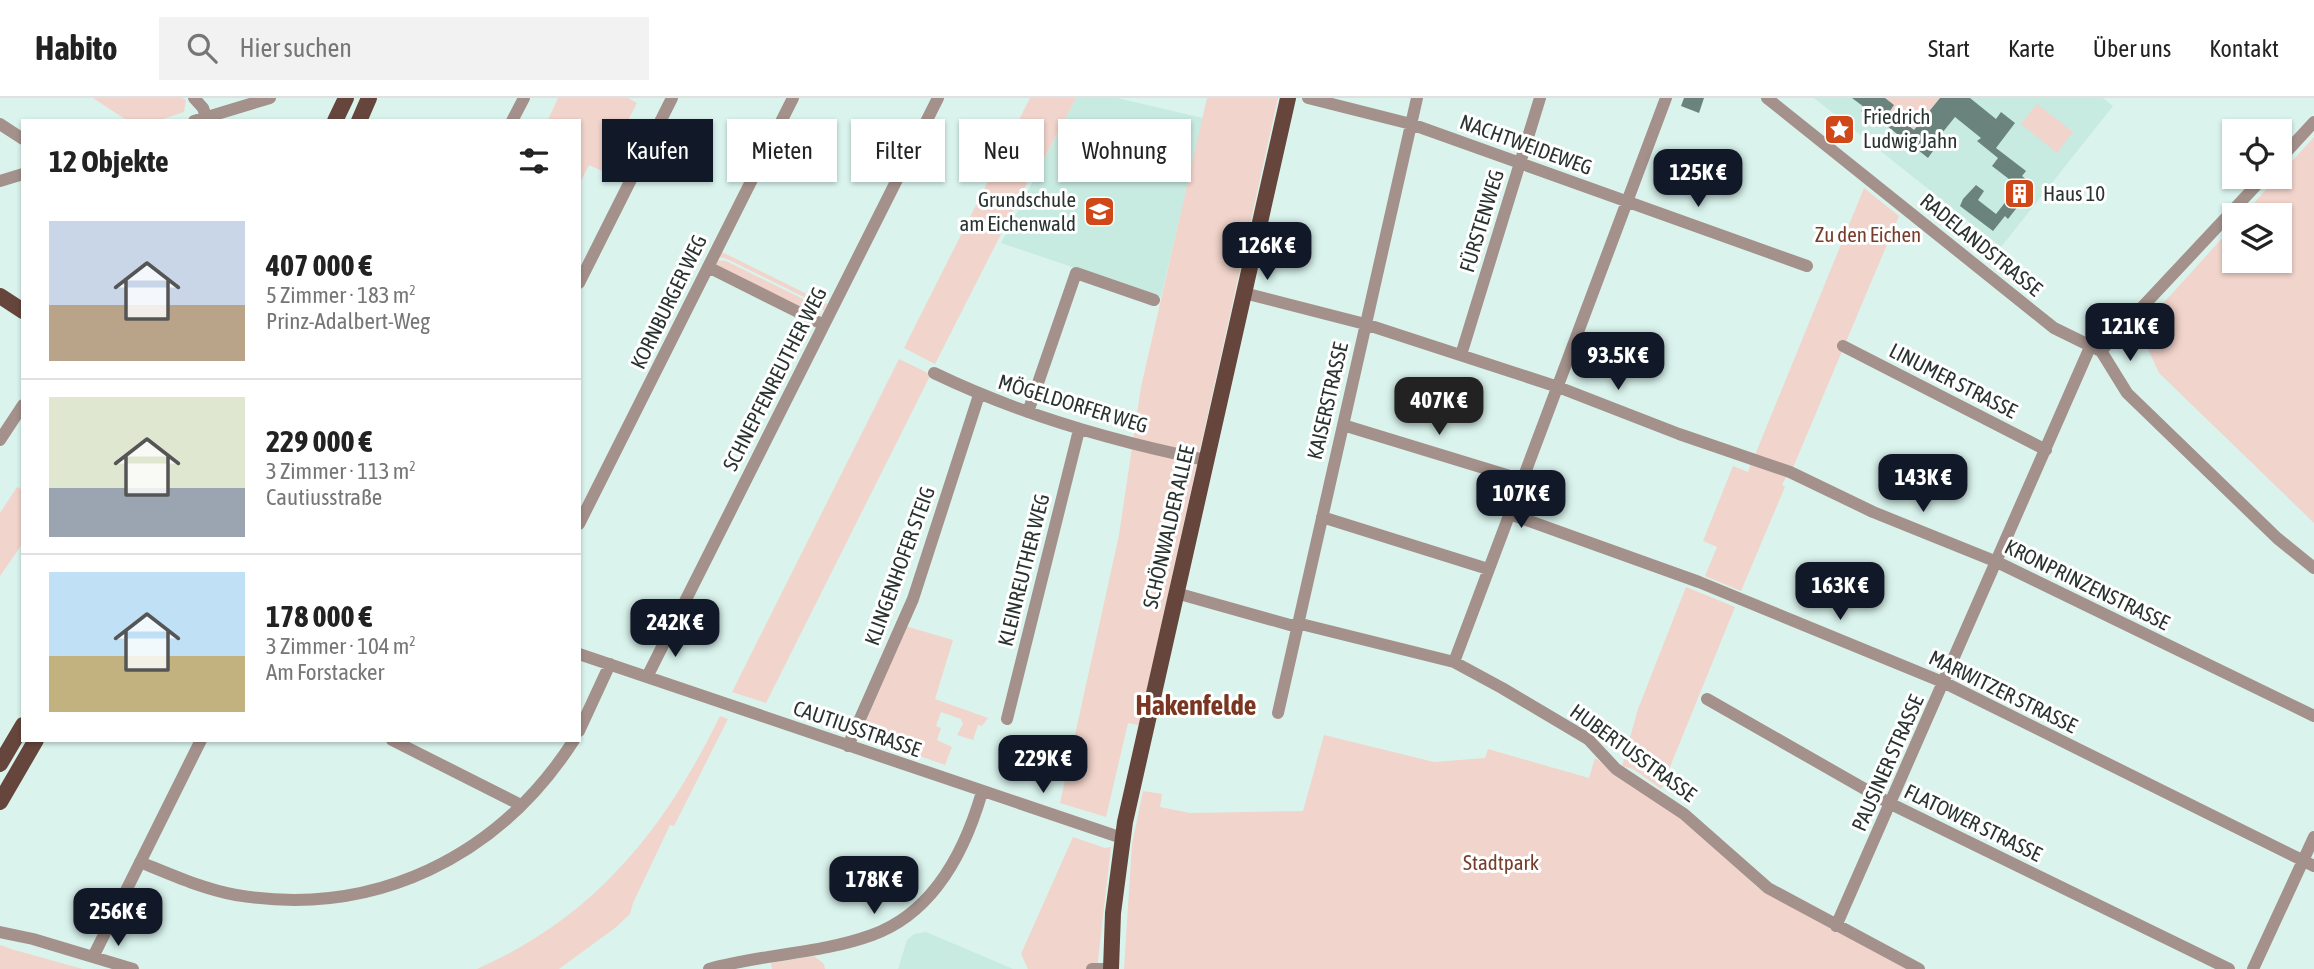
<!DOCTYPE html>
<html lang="de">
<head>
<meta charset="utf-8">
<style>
  body { margin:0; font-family:"Asap Condensed",sans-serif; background:#f2f2f2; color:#222; height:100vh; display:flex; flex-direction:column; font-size:26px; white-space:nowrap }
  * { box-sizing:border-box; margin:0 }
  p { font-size:23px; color:#767676 }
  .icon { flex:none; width:38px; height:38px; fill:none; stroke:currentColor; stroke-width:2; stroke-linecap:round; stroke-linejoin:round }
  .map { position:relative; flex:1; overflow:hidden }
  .panel { position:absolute; left:21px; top:21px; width:560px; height:623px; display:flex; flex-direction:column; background:#fff; border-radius:0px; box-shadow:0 2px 5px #0004 }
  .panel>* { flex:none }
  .guide { position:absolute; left:602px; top:21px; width:665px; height:63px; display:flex; gap:14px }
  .controls { position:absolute; left:2222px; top:21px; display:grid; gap:14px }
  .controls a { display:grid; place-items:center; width:70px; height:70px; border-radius:0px; background:#fff; box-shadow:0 2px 5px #0004; font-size:35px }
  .price { position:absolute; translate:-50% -60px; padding:0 16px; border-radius:14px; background:#111827; color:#fff; font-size:23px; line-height:46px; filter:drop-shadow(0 2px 4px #0008) }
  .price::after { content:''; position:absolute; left:50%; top:42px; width:21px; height:16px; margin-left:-10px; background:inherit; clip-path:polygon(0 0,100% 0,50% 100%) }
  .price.active { background:#222; color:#fff }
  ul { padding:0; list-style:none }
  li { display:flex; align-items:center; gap:21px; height:175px; padding:0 28px }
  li+li { border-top:2px solid #e0e0e0 }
  li span { display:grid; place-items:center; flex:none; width:196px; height:140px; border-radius:0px; color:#555 }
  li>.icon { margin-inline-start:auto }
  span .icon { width:84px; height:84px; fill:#fffc; stroke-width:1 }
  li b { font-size:30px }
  h2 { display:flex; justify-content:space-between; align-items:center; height:84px; padding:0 28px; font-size:30px }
  .pill { padding:0 24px; border-radius:0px; background:#fff; box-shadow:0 2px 5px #0004; font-size:24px; line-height:63px }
  .pill.active { background:#111827; color:#fff }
  header { display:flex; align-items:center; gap:42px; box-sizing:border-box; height:98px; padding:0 35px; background:#fff; border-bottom:2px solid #e0e0e0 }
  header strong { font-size:33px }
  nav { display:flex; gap:38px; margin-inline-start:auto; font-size:24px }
  .search { width:490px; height:63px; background:#f2f2f2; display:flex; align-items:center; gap:18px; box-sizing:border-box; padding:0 24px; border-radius:0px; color:#767676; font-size:26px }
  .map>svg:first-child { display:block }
  .built { fill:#c7eae1 }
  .green { fill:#f1d4cb }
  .building { fill:#6b837d }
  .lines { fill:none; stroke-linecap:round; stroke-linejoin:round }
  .minor { stroke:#a4918b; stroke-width:12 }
  .major { stroke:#66463c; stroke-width:16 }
  .labels { text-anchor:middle; stroke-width:6; stroke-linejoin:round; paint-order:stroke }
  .poi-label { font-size:21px; fill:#293330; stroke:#fff; text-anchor:start }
  .street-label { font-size:21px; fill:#293330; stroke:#fff }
  .park-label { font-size:21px; fill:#763d2b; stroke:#fff }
  .district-label { font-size:28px; font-weight:bold; fill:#793621; stroke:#fff }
</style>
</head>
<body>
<header>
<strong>Habito</strong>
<div class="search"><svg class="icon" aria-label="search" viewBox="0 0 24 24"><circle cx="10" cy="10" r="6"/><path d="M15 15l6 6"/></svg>Hier suchen</div>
<nav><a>Start</a><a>Karte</a><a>Über uns</a><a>Kontakt</a></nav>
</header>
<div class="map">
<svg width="2314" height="871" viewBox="0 0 2314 871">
  <rect width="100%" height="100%" fill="#daf4ed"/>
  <path class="built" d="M 1076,0 L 1117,0 L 1203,20 L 1161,199 L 1001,145 Z
    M 1814,0 L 2103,0 L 2113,8 L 2001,149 Z
    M 926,834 L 1013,871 L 898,871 L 907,842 L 914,836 Z"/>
  <path class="green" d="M 93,0 L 182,0 L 186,2 L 184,14 L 157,23 L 128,23 Z
    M 558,0 L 628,0 L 637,5 L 602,73 L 589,67 L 579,87 L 579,23 L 548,22 Z
    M 1030,0 L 1076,0 L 1032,84 L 1028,83 L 935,266 L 904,250 Z
    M 1207,0 L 1278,0 L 1139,627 L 1128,625 L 1106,719 L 1060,705 L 1119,437 L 1141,289 Z
    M 1885,0 L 1940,0 L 1914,32 L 1903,24 L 1907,18 L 1904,17 L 1900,22 L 1890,13 L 1894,7 Z
    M 2037,6 L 2073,34 L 2057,55 L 2021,26 Z
    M 1115,26 L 1136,37 L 1113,81 L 1092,70 Z
    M 2314,39 L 2314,425 L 2159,275 L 2139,232 L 2235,126 L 2235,163 L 2280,163 L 2280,117 L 2243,117 Z
    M 1864,90 L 1899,118 L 1792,372 L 1755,357 Z
    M 722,154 L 827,206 L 824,213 L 814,204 L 727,161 L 719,159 Z
    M 715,162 L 726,163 L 813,206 L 821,217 L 815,217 L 718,170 Z
    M 899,261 L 930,276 L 929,280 L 766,605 L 732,594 Z
    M 1751,366 L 1786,379 L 1782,387 L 1785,389 L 1741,493 L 1705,478 L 1717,449 L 1703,443 L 1733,368 L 1748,374 Z
    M 17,389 L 23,392 L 23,445 L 0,478 L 0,415 Z
    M 1686,489 L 1735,509 L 1661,691 L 1633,671 L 1622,668 L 1638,611 Z
    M 905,528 L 953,542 L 935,601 L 988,620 L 982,628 L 978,627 L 973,642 L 957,637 L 963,626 L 961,621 L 941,614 L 936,628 L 941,630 L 937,642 L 952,649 L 945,667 L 858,636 Z
    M 720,618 L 728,621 L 674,728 L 670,727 L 633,805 L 630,816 L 615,830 L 559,871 L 477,871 C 595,819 665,731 720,618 Z
    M 1324,637 L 1434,664 L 1485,660 L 1488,651 L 1589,680 L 1595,660 L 1709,741 L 1757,789 L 1910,871 L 1124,871 L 1132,746 L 1143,693 L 1162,696 L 1160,709 L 1190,715 L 1303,713 Z
    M 1073,739 L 1105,750 L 1111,749 L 1097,871 L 1028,871 L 1021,856 Z
    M 0,847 L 11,851 L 83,871 L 0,871 Z
    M 814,858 L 824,866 L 825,871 L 772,871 L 771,865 Z"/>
  <path class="building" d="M 1684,0 L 1704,0 L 1699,15 L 1681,8 Z
    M 1852,0 L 1885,0 L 1894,7 L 1890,13 L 1914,32 L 1940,0 L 1970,0 L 1996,21 L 2001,14 L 2015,25 L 1996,50 L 2026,73 L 2022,78 L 2034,88 L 2008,121 L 2005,118 L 1993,133 L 1960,108 L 1963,101 L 1976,87 L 1984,93 L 1978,102 L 1996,116 L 2018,88 L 1992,68 L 1998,60 L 1977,43 L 1981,40 L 1955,19 L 1930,50 L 1933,53 L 1928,60 L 1918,52 L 1914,53 L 1912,48 L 1881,23 L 1879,27 L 1869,20 L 1861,13 L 1864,9 Z"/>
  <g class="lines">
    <path class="minor" d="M 194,0 L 203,10 L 206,19
      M 1308,0 L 1411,26 L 1807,168
      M 1767,0 L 2054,230 L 2101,253 L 2127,295 L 2277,440 L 2314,470
      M 194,23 L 270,0
      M 512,23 L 524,0
      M 0,26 L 23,41
      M 2280,61 L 2314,24
      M 0,83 L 23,76
      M 708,169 L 824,227
      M 579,185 L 672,0
      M 1244,195 L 1365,226 L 1558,289 L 1679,336 L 1790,374 L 1873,414 L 1997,464 L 2314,618
      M 1843,248 L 2046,352
      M 2101,253 L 2264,79
      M 1461,257 L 1540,0
      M 934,275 C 1021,317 1112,343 1206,362
      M 1028,314 L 1076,175 L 1154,202
      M 1343,327 L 1523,382
      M 0,342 L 23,307
      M 1510,416 L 1699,484 L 1945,585 L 2314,768
      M 1322,419 L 1488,471
      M 579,426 L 793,0
      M 1176,495 L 1290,527 L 1305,527 L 1454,564 L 1502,590 L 1588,641 L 1616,671 L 1684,716 L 1768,790 L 1919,871
      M 579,556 L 1122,740
      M 1454,564 L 1666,0
      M 647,579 L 938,0
      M 1707,601 L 1891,706 L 2229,871
      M 1278,615 L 1417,0
      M 1007,621 L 1079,332
      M 579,633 L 610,566
      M 392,642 L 521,707
      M 848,648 L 913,501 L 979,297
      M 140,764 C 172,777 203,791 236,797 C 375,820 499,759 574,642
      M 1836,828 L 2091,247
      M 0,834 L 33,841 L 133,871
      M 93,859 L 201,642
      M 709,871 C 762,856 820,856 872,837 C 933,815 965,753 982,694
      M 1092,871 L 1107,871
      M 2253,871 L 2314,739"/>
    <path class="major" d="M 335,23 L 346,0
      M 359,23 L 369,0
      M 0,198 L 23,213
      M 0,666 L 23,627
      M 0,704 L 36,642
      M 1111,871 L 1113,815 L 1125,724 L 1288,0"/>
  </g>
  <defs>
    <symbol id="sight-square" viewBox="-11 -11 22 22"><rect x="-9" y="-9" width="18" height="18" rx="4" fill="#d04818" stroke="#fff"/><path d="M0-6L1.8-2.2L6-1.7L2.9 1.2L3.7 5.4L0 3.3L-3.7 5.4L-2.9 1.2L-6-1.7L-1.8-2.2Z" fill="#fff"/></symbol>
    <symbol id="building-square" viewBox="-11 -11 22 22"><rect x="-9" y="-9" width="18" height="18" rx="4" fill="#d04818" stroke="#fff"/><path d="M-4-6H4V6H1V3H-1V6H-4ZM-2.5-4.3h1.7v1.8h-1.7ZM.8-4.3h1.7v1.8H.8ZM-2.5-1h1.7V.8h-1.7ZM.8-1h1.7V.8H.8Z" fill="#fff"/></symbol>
    <symbol id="school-square" viewBox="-11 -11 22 22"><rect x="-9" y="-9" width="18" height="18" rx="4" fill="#d04818" stroke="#fff"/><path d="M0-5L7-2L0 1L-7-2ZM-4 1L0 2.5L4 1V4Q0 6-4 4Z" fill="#fff"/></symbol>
  </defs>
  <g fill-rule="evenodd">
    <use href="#sight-square" x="1822" y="14" width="35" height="35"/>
    <use href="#building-square" x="2002" y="78" width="35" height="35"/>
    <use href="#school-square" x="1082" y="96" width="35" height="35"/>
  </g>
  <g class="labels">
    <g class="poi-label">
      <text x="1863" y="26">Friedrich<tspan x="1863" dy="24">Ludwig Jahn</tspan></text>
      <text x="2043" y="103">Haus 10</text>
      <text x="1076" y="109" text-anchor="end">Grundschule<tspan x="1076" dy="24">am Eichenwald</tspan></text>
    </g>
    <g class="street-label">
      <text transform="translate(1526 47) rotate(20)" y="7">NACHTWEIDEWEG</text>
      <text transform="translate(1482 123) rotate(-73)" y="7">FÜRSTENWEG</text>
      <text transform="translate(1981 147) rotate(39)" y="7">RADELANDSTRASSE</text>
      <text transform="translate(669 204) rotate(-64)" y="7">KORNBURGER WEG</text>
      <text transform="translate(775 281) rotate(-63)" y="7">SCHNEPFENREUTHER WEG</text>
      <text transform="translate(1953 283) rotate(27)" y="7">LINUMER STRASSE</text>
      <text transform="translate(1328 303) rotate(-77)" y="7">KAISERSTRASSE</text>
      <text transform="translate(1073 306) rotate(17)" y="7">MÖGELDORFER WEG</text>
      <text transform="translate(1169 429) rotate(-77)" y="7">SCHÖNWALDER ALLEE</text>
      <text transform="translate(900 468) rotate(-70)" y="7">KLINGENHOFER STEIG</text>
      <text transform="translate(1024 472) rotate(-76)" y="7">KLEINREUTHER WEG</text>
      <text transform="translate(2087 487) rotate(26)" y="7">KRONPRINZENSTRASSE</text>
      <text transform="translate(2003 594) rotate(26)" y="7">MARWITZER STRASSE</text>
      <text transform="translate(857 631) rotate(19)" y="7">CAUTIUSSTRASSE</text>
      <text transform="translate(1633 655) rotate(36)" y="7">HUBERTUSSTRASSE</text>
      <text transform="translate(1888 665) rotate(-66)" y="7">PAUSINER STRASSE</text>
      <text transform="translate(1973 725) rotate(26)" y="7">FLATOWER STRASSE</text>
    </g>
    <g class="park-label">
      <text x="1868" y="144">Zu den Eichen</text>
      <text x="1501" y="772">Stadtpark</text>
    </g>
    <g class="district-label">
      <text x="1196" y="617">Hakenfelde</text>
    </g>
  </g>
</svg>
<div class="controls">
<a><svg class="icon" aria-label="locate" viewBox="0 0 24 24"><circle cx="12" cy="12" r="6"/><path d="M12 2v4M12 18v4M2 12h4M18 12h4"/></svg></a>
<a><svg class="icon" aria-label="layers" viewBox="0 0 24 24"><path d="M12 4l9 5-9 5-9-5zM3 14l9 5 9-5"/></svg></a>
</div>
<b class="price" style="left:1698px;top:111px">125K €</b>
<b class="price" style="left:1267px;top:184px">126K €</b>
<b class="price" style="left:2130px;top:265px">121K €</b>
<b class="price" style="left:1618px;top:294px">93.5K €</b>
<b class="price active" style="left:1439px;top:339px">407K €</b>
<b class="price" style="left:1923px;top:416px">143K €</b>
<b class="price" style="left:1521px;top:432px">107K €</b>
<b class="price" style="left:1840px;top:524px">163K €</b>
<b class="price" style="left:675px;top:561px">242K €</b>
<b class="price" style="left:1043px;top:697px">229K €</b>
<b class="price" style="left:874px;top:818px">178K €</b>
<b class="price" style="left:118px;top:850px">256K €</b>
<div class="guide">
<a class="pill active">Kaufen</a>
<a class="pill">Mieten</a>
<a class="pill">Filter</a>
<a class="pill">Neu</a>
<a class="pill">Wohnung</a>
</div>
<section class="panel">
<h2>12 Objekte<svg class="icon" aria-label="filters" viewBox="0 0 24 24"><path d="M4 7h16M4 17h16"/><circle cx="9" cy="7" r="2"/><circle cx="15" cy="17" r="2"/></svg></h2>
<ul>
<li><span style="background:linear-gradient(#c9d6e8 60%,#b9a48a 0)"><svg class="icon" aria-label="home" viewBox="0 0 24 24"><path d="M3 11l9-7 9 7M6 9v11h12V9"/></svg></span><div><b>407 000 €</b><p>5 Zimmer · 183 m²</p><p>Prinz-Adalbert-Weg</p></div></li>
<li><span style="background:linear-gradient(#dfe7d0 65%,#9aa5b1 0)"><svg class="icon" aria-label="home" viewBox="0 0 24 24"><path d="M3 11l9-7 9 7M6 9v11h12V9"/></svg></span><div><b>229 000 €</b><p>3 Zimmer · 113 m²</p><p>Cautiusstraße</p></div></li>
<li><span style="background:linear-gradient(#bfe0f5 60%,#c2b280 0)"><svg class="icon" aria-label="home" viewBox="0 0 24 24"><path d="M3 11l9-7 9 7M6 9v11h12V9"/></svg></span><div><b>178 000 €</b><p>3 Zimmer · 104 m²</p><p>Am Forstacker</p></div></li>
</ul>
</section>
</div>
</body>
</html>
